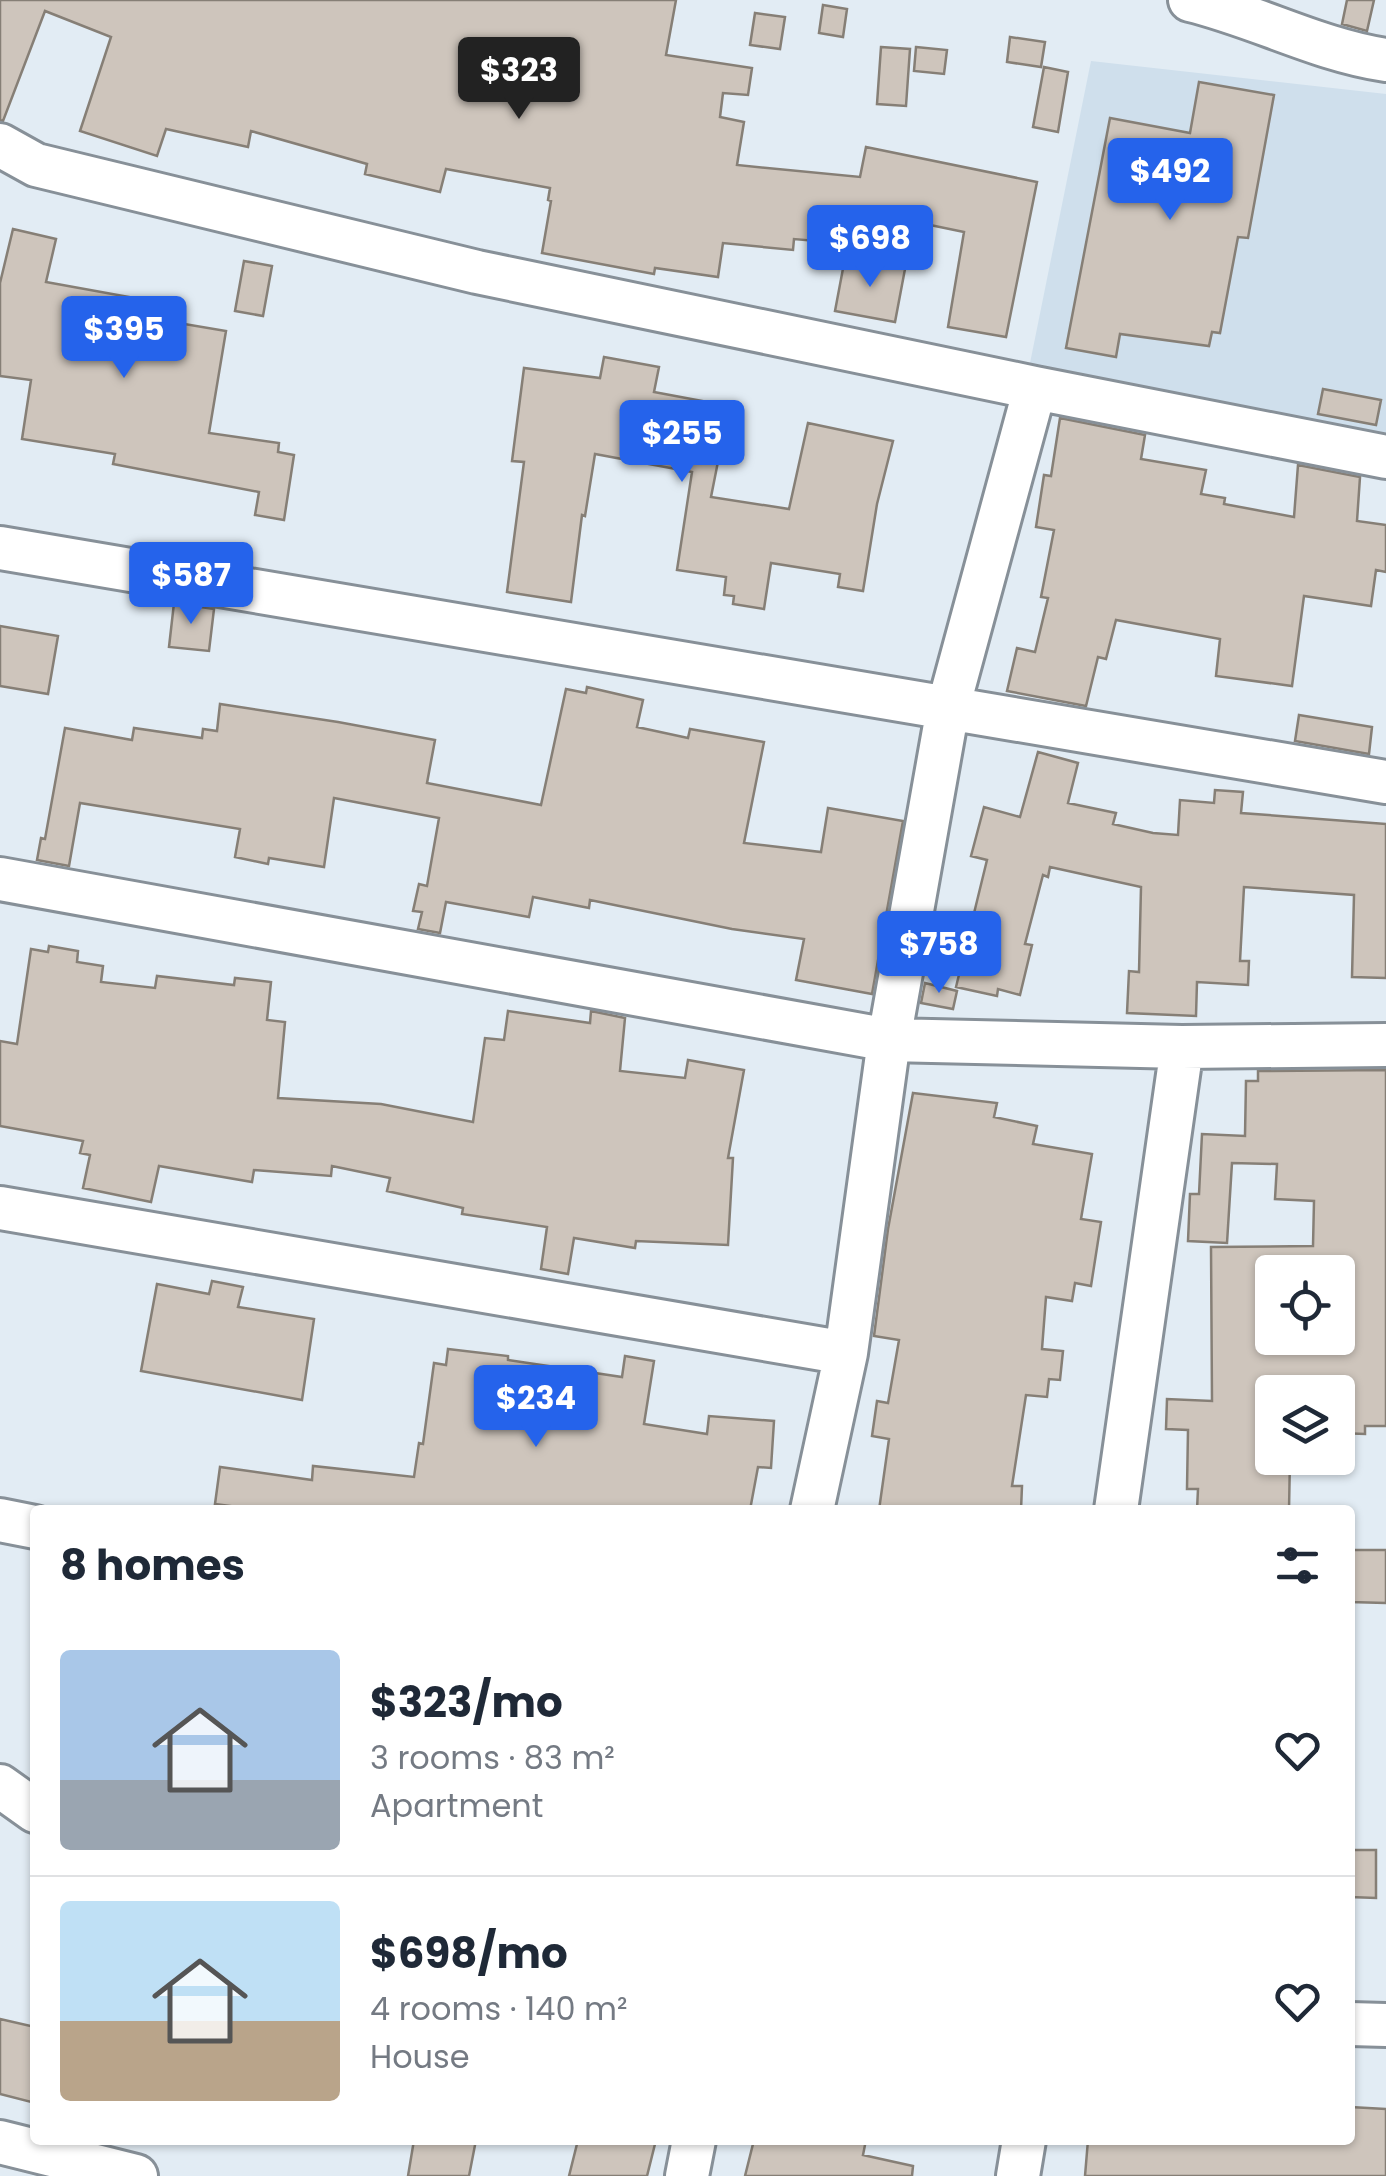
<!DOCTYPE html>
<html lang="en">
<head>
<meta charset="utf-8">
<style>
  body { margin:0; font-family:Poppins,sans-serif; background:#f2f2f3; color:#1f2937; height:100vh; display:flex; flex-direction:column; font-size:38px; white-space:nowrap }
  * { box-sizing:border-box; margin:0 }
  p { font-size:32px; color:#747a83 }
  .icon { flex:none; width:55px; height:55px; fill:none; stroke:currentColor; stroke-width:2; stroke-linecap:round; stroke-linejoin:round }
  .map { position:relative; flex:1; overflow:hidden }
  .panel { position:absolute; left:30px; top:1505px; width:1325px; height:640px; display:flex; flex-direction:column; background:#fff; border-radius:10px; box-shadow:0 2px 8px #0004 }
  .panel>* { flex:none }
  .controls { position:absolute; left:1255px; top:1255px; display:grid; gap:20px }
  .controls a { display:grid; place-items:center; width:100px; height:100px; border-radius:10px; background:#fff; box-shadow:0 2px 8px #0004; font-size:50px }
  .price { position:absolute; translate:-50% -85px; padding:0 22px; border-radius:10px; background:#2563eb; color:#fff; font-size:32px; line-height:65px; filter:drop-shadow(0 2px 5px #0008) }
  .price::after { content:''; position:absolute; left:50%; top:60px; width:30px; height:22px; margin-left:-15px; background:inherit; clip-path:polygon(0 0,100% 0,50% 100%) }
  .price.active { background:#222; color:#fff }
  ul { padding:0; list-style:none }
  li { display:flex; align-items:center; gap:30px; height:250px; padding:0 30px }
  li+li { border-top:2px solid #e0e1e3 }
  li span { display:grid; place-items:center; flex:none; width:280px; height:200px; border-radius:10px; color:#555 }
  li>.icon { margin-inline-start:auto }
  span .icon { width:120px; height:120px; fill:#fffc; stroke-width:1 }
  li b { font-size:42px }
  h2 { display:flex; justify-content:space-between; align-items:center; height:120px; padding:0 30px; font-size:42px }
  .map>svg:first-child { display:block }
  .built { fill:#cfdfec }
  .building { fill:#cec5bc; stroke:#867f76; stroke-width:2.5; fill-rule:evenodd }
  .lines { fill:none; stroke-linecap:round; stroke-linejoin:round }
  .minor-casing { stroke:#879098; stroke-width:48 }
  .minor { stroke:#fff; stroke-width:42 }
</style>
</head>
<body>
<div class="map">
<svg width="1386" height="2176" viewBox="0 0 1386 2176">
  <rect width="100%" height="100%" fill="#e2ecf4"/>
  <path class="built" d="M 1091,61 L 1386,94 L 1386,443 L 1028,373 Z"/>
  <path class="building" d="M 0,0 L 676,0 L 666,55 L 752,68 L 748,95 L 723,93 L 720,117 L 744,122 L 737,165 L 860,177 L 866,147 L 1037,182 L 1006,337 L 948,327 L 964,232 L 843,207 L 839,243 L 794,239 L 793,250 L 723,243 L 718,277 L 655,268 L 654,274 L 542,253 L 551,201 L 548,200 L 550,188 L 446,169 L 440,192 L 365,174 L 367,164 L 251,131 L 248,147 L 166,129 L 157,156 L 80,131 L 111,37 L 45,11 L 3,121 L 0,120 Z
    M 1347,0 L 1374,0 L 1367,31 L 1342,24 Z
    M 823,5 L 847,9 L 843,37 L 819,33 Z
    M 755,13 L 785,17 L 780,49 L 750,45 Z
    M 1010,37 L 1045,42 L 1041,67 L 1007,62 Z
    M 881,47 L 910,49 L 906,106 L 877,104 Z
    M 916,47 L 947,50 L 944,74 L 914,71 Z
    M 1044,67 L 1068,72 L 1058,132 L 1033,127 Z
    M 1199,82 L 1274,95 L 1248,238 L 1238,237 L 1220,333 L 1212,332 L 1209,346 L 1120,334 L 1116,357 L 1066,348 L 1110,118 L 1190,133 Z
    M 13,229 L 56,239 L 46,282 L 140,299 L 137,316 L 226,331 L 209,433 L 279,443 L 278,452 L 294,455 L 284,520 L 255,515 L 259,492 L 113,464 L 115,454 L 22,439 L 31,380 L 0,376 L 0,283 Z
    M 845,258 L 905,269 L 895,322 L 835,311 Z
    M 244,261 L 272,266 L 263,316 L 235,311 Z
    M 604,357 L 659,367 L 654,392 L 729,406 L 711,497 L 789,509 L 808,423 L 893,441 L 877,504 L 863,591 L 838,587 L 840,574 L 771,563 L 764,609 L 733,604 L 734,596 L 724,595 L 726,577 L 677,570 L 692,472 L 595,454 L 585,516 L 582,515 L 571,602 L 507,592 L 524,462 L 512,461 L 524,368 L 600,378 Z
    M 1323,389 L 1381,400 L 1376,425 L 1318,414 Z
    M 1060,418 L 1145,435 L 1141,459 L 1206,470 L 1201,494 L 1225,498 L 1224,504 L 1294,517 L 1298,465 L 1360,477 L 1357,521 L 1386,525 L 1386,572 L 1376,570 L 1371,606 L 1304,596 L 1292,686 L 1216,676 L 1220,639 L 1116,620 L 1106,659 L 1098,657 L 1086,706 L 1007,691 L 1017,648 L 1035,652 L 1048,598 L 1041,597 L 1054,530 L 1036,527 L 1044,475 L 1051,476 Z
    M 174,603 L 214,609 L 209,651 L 169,647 Z
    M 0,626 L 58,636 L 48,694 L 0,686 Z
    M 587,687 L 643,700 L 637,727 L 688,738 L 690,729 L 764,742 L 744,843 L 821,852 L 828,808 L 903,821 L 872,994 L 796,980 L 804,939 L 732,929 L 590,900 L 589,908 L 533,897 L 529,917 L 446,902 L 440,933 L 418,929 L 422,912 L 413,911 L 419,884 L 427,886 L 439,818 L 334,798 L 324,867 L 269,858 L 268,864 L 235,857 L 240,829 L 80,803 L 69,866 L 37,860 L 41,838 L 45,839 L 65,728 L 132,740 L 134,728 L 202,738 L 203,729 L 217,731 L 220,704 L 338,722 L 435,740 L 427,783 L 541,805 L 566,689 L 586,693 Z
    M 1299,715 L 1372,727 L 1369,754 L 1295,741 Z
    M 1038,752 L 1078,763 L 1068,803 L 1116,813 L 1113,824 L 1153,833 L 1178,835 L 1180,800 L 1214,803 L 1215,790 L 1243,792 L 1241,813 L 1386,824 L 1386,978 L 1352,977 L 1354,895 L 1244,887 L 1240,961 L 1249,961 L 1248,985 L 1197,982 L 1196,1016 L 1127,1013 L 1129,971 L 1139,972 L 1141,887 L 1050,867 L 1048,877 L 1043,875 L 1025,944 L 1032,945 L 1020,995 L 998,989 L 997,996 L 956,987 L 987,860 L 971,856 L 984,807 L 1020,817 Z
    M 49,946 L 78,951 L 77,962 L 103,966 L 101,982 L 155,988 L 157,976 L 234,985 L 235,978 L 271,982 L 267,1020 L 285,1022 L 278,1098 L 381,1104 L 473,1122 L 485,1038 L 504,1040 L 508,1011 L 590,1023 L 591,1011 L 625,1018 L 620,1071 L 685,1078 L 688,1060 L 744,1070 L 728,1158 L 733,1158 L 728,1245 L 636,1241 L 635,1248 L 574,1238 L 568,1274 L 541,1269 L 547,1227 L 462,1214 L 463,1208 L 387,1191 L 390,1178 L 332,1166 L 331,1176 L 254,1170 L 252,1182 L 159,1166 L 151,1202 L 83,1188 L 90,1155 L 80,1153 L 83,1141 L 0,1126 L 0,1041 L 17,1044 L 31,949 L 48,952 Z
    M 925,983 L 957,991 L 953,1009 L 921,1003 Z
    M 1386,1070 L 1386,1426 L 1365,1426 L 1365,1434 L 1338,1433 L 1338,1392 L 1272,1392 L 1272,1458 L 1290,1458 L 1289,1510 L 1197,1510 L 1198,1489 L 1187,1489 L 1188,1430 L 1166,1429 L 1167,1399 L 1212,1401 L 1211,1247 L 1313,1246 L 1314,1201 L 1275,1199 L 1277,1164 L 1232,1163 L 1227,1243 L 1188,1241 L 1190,1194 L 1199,1194 L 1202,1134 L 1245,1136 L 1246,1081 L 1258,1081 L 1258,1071 ZM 1272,1272 L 1338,1272 L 1338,1338 L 1327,1338 L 1327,1341 L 1272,1341 Z
    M 913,1093 L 997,1103 L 994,1117 L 1037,1126 L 1033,1144 L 1092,1154 L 1081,1219 L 1101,1222 L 1091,1286 L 1075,1283 L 1072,1301 L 1046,1297 L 1042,1349 L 1063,1351 L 1060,1380 L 1049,1379 L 1047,1397 L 1026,1395 L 1012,1486 L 1022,1486 L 1021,1510 L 879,1510 L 889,1439 L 872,1436 L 877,1401 L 888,1403 L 899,1340 L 874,1336 L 888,1229 Z
    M 212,1281 L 243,1287 L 238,1307 L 314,1319 L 302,1400 L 141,1371 L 157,1284 L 209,1294 Z
    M 448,1349 L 508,1356 L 508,1360 L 622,1377 L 625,1356 L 654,1361 L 644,1424 L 707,1434 L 709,1416 L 774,1421 L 771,1468 L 758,1467 L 750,1510 L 259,1510 L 215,1504 L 220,1467 L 312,1480 L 313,1466 L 414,1477 L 419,1443 L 423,1444 L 434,1363 L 446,1365 Z
    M 1350,1550 L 1386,1550 L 1386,1603 L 1350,1602 Z
    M 1350,1850 L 1376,1850 L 1376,1898 L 1350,1897 Z
    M 0,2019 L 35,2027 L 35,2103 L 0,2094 Z
    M 1350,2107 L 1386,2109 L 1386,2176 L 1085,2176 L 1088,2140 L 1350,2140 Z
    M 414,2140 L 476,2140 L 469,2176 L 408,2176 Z
    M 578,2140 L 656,2140 L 647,2176 L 569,2176 Z
    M 754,2140 L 866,2140 L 863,2155 L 913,2166 L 912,2176 L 745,2176 Z"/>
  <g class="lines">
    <defs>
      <path id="minor" d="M 1190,0 C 1257,16 1318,50 1386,60
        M 0,145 L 36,165 L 477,272 L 1035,388 L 1386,457
        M 0,548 L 1386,782
        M 0,879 L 889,1040 L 1182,1047 L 1386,1045
        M 0,1208 L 846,1353 L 889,1040 L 948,708 L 1035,388
        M 812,1510 L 846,1353
        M 1116,1510 L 1182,1047
        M 0,1520 L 35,1527
        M 0,1786 L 35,1811
        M 1350,2024 L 1386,2025
        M 0,2142 L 136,2176
        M 687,2176 L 694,2140
        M 1018,2176 L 1024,2140"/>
    </defs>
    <use href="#minor" class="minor-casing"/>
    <use href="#minor" class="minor"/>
  </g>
</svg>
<div class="controls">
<a><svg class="icon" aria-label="locate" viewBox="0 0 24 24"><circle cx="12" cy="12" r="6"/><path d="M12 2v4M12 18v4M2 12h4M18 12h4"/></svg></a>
<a><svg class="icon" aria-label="layers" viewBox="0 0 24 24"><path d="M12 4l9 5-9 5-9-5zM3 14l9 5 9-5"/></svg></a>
</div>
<b class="price active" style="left:519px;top:122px">$323</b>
<b class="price" style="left:1170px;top:223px">$492</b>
<b class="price" style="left:870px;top:290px">$698</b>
<b class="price" style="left:124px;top:381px">$395</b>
<b class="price" style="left:682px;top:485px">$255</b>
<b class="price" style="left:191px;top:627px">$587</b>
<b class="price" style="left:939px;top:996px">$758</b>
<b class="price" style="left:536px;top:1450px">$234</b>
<section class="panel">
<h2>8 homes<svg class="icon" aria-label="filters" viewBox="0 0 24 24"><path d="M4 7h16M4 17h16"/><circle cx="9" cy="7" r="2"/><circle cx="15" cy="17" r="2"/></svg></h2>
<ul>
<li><span style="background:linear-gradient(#a9c7e8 65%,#9aa5b1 0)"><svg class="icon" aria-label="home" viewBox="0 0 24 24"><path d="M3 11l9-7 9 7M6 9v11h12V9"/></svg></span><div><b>$323/mo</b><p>3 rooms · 83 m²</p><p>Apartment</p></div><svg class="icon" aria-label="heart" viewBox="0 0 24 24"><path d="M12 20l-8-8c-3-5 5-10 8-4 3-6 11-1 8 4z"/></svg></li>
<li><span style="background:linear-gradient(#bfe0f5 60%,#b9a48a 0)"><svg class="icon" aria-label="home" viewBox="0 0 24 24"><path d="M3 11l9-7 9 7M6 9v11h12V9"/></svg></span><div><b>$698/mo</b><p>4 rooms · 140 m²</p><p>House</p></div><svg class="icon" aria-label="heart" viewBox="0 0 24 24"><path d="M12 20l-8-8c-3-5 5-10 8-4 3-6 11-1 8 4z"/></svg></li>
</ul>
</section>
</div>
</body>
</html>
